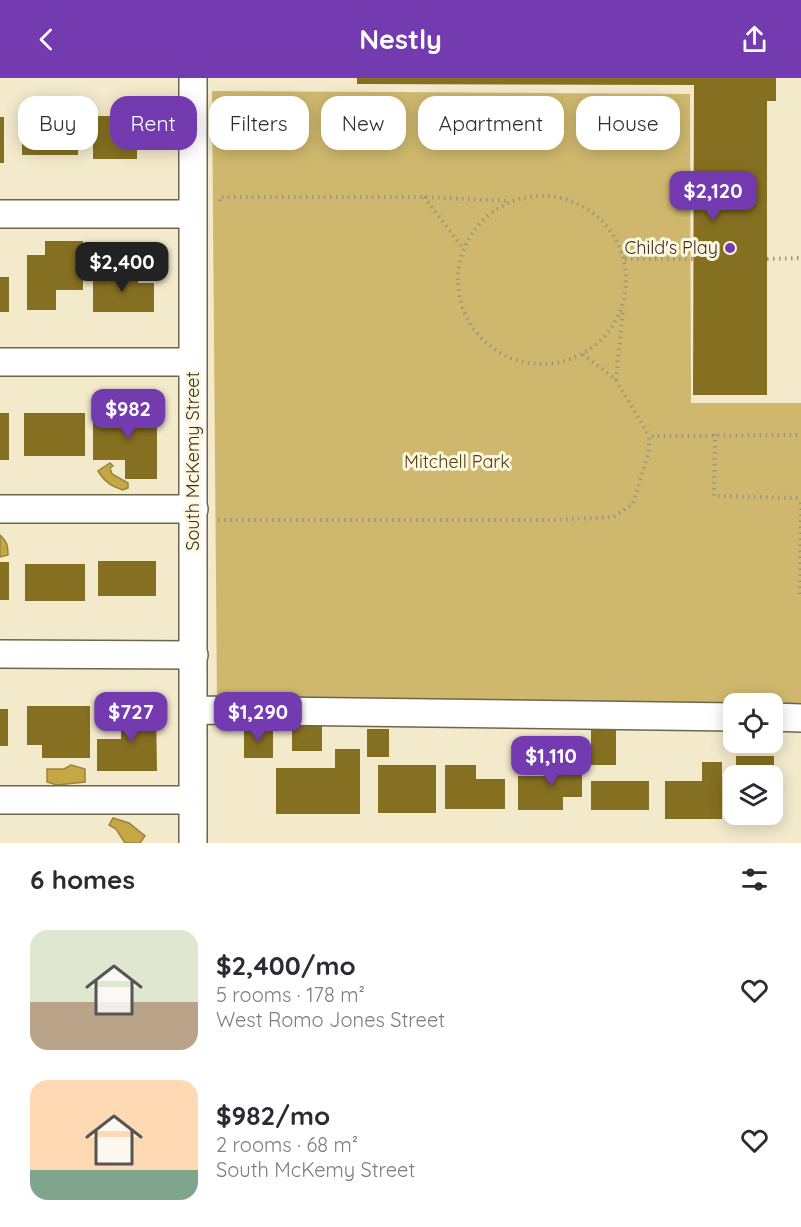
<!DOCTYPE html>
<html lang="en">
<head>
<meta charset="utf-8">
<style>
  body { margin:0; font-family:Quicksand,sans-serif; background:#f2f2f3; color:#2b2b33; height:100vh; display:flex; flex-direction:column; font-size:22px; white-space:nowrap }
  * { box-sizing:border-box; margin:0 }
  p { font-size:20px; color:#7c7c81 }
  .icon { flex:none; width:33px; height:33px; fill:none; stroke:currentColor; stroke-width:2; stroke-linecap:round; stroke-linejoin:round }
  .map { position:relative; height:765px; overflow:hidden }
  .panel { display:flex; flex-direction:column; background:#fff; flex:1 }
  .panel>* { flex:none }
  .guide { position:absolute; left:18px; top:18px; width:765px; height:54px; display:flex; gap:12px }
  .fabs { position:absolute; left:723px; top:615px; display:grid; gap:12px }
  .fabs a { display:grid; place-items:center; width:60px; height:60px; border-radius:12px; background:#fff; box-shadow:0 3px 15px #0003; font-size:30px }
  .price { position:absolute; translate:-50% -51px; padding:0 14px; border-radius:12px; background:#743bb1; color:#fff; font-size:20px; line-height:39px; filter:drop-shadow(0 2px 3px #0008) }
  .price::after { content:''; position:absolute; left:50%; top:36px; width:18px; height:14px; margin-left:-9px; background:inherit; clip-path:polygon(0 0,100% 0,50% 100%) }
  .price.selected { background:#222; color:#fff }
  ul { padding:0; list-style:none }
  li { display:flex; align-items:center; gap:18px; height:150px; padding:0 30px }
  li span { display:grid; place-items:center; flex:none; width:168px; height:120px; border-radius:18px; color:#555 }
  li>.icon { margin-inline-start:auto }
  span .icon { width:72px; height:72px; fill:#fffc; stroke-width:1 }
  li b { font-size:26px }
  h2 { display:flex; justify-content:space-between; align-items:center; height:72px; padding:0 30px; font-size:26px }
  .chip { padding:0 21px; border-radius:18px; background:#fff; box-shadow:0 3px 15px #0003; font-size:21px; line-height:54px }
  .chip.selected { background:#743bb1; color:#fff }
  header { display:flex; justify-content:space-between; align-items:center; height:78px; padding:0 30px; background:#743bb1; color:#fff; font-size:27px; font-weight:700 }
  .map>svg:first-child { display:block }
  .green { fill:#cfb86e }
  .water { fill:#c5a845; stroke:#99843b; stroke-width:1.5 }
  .building { fill:#856f21 }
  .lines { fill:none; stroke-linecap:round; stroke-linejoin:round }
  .minor-casing { stroke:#6e654b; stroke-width:30 }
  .path { stroke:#9c9580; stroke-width:4; stroke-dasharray:1.5 4.5; stroke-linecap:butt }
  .minor { stroke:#fff; stroke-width:27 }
  .poi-dot { fill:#743bb1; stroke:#fff7e0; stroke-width:2 }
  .labels { text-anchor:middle; stroke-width:6; stroke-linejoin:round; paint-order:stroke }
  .poi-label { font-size:18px; fill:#332f24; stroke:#fff7e0; text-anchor:end }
  .street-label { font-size:18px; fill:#332f24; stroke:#fff7e0 }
  .park-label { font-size:18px; fill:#4b3f15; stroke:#fff7e0 }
</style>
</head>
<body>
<header><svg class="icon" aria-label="back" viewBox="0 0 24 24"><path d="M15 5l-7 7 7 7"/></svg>Nestly<svg class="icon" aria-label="share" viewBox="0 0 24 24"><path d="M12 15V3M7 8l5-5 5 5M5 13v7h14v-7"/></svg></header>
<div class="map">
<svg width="801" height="765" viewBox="0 0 801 765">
  <rect width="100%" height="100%" fill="#f3eacc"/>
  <path class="green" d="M 212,13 L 690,16 L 691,325 L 801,325 L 801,626 L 217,626 Z"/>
  <path class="water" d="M 110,385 L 113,388 L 110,390 L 112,396 L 128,405 L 128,410 L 123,412 C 111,408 105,404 98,393 Z
    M 0,457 C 7,463 8,468 8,477 L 0,479 Z
    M 71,687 L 85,691 L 85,704 L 57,707 L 47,704 L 47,691 L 64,691 Z
    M 113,740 L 129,745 L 145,758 L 140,765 L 125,765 L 116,751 L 109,747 Z"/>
  <path class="building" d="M 357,0 L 776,0 L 776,23 L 767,23 L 767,317 L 693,317 L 694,7 L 357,6 Z
    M 22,38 L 78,38 L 78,77 L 22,77 Z
    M 93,38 L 154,38 L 154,70 L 137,70 L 137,81 L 93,81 Z
    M 0,39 L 4,39 L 4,85 L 0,85 Z
    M 45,163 L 83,163 L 83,212 L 56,212 L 56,232 L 27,232 L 27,177 L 45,177 Z
    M 93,193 L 138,193 L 138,205 L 154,205 L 154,234 L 93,234 Z
    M 0,199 L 9,199 L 9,234 L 0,234 Z
    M 93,331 L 157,331 L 157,401 L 125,401 L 125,382 L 93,382 Z
    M 0,335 L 9,335 L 9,382 L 0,382 Z
    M 24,335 L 85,335 L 85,378 L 24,378 Z
    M 98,483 L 156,483 L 156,518 L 98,518 Z
    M 0,484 L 9,484 L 9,522 L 0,522 Z
    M 25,486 L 85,486 L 85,523 L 25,523 Z
    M 27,628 L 90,628 L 90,680 L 42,680 L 42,667 L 27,667 Z
    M 121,628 L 156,628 L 157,693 L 97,693 L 97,661 L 121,661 Z
    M 0,631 L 8,631 L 8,668 L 0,668 Z
    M 292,647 L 322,647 L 322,673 L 292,673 Z
    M 244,650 L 273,650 L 273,680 L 244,680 Z
    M 367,651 L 389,651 L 389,679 L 367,679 Z
    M 591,652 L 616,652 L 616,687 L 591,687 Z
    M 335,671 L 360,671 L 360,736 L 276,736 L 276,690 L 335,690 Z
    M 736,678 L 774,678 L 774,698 L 736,698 Z
    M 547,683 L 582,683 L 582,719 L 563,719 L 563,732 L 518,732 L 518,698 L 547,698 Z
    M 702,684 L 722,684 L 722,741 L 665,741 L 665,703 L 702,703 Z
    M 378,687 L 436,687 L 436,735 L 378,735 Z
    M 445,687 L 476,687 L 476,701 L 505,701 L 505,731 L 445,731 Z
    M 591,703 L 649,703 L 649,732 L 591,732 Z
    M 736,736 L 774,736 L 774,741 L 736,741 Z"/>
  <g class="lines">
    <defs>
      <path id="minor" d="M 193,0 L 193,765
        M 0,136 L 193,136
        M 0,284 L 193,284
        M 0,431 L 194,431
        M 0,576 L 194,577
        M 194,632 L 734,639
        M 772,639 L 801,640
        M 0,722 L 193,722"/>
    </defs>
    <use href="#minor" class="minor-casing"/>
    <path class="path" d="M458 202a84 84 0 1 1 168 0a84 84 0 1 1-168 0Z
      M 424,119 L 463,170
      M 220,123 L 220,119 L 424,119 L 509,123
      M 625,181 L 693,181
      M 767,181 L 801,180
      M 583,276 L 616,302 L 649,358
      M 616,302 L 623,230
      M 715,356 L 714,418 L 801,420
      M 218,442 L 555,442 L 613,439 L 633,426 L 649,373 L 649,358 L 801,357
      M 800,516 L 801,422"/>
    <use href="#minor" class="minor"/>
  </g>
  <circle class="poi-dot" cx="730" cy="170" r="6"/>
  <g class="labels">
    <g class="poi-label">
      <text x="718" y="176">Child's Play</text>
    </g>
    <g class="street-label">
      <text transform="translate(193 383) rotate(-90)" y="6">South McKemy Street</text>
    </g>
    <g class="park-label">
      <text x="457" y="390">Mitchell Park</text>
    </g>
  </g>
</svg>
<div class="fabs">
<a><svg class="icon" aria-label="locate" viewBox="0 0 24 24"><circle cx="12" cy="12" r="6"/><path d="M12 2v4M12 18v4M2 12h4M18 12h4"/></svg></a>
<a><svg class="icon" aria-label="layers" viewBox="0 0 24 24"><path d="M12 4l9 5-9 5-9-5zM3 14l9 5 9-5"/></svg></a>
</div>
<b class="price" style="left:713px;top:144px">$2,120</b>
<b class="price selected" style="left:122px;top:215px">$2,400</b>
<b class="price" style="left:128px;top:362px">$982</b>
<b class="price" style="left:131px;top:665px">$727</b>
<b class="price" style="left:258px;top:665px">$1,290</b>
<b class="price" style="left:551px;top:709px">$1,110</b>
<div class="guide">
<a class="chip">Buy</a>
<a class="chip selected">Rent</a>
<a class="chip">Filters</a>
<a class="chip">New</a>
<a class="chip">Apartment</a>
<a class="chip">House</a>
</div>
</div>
<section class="panel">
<h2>6 homes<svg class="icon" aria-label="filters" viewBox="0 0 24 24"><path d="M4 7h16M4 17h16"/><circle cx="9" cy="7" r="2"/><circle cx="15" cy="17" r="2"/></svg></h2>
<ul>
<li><span style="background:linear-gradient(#dfe7d0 60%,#b9a48a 0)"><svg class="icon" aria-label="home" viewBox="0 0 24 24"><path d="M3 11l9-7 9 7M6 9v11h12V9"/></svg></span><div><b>$2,400/mo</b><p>5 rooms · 178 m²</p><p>West Romo Jones Street</p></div><svg class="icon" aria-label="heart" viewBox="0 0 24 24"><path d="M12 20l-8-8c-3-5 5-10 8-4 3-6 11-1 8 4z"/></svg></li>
<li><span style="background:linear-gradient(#ffd9b3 75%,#7fa58c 0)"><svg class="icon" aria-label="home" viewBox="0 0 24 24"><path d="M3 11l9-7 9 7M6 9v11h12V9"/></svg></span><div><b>$982/mo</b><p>2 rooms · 68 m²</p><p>South McKemy Street</p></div><svg class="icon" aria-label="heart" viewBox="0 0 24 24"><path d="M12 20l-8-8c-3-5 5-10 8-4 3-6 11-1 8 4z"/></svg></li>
</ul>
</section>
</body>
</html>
